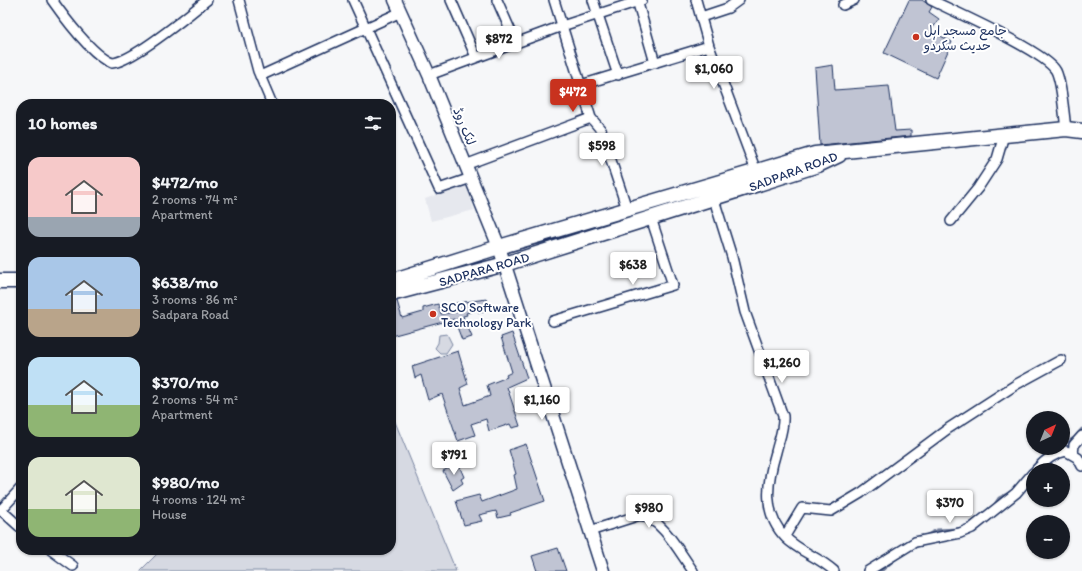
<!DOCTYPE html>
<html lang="en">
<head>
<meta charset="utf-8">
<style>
  body { margin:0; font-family:Itim,"Playpen Sans Arabic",sans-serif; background:#20242c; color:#f1f3f6; height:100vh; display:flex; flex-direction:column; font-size:15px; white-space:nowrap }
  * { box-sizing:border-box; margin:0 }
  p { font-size:13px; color:#9ea1a6 }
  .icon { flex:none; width:22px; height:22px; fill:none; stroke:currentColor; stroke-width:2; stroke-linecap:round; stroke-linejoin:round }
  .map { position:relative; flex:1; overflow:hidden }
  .details { position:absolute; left:16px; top:99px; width:380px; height:456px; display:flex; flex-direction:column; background:#171b24; border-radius:16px; box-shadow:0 1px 3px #0004 }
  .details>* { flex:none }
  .needle { width:26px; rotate:43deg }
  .buttons { position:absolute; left:1026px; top:411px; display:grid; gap:8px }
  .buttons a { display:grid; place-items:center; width:44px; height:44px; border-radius:50%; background:#171b24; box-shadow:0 1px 3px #0004; font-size:20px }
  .price { position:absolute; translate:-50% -34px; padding:0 9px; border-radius:4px; background:#fff; color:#222; font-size:13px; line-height:26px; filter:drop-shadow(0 1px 2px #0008) }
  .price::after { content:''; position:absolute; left:50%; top:24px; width:12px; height:9px; margin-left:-6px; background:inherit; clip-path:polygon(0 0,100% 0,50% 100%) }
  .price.on { background:#c8321e; color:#fff }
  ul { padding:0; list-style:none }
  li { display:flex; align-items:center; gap:12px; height:100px; padding:0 12px }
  li span { display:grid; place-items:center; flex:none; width:112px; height:80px; border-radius:12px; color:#555 }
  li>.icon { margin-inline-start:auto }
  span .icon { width:48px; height:48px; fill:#fffc; stroke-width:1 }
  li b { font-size:17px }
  h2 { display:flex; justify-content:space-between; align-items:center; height:48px; padding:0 12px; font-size:17px }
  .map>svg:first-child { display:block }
  .built { fill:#e6e8ee }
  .green { fill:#d6d9e2; stroke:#7884a0 }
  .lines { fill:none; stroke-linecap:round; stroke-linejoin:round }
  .stream { stroke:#707c99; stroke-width:3 }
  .building { fill:#c0c4d3; stroke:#1b2f5e }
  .street-casing { stroke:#1b2f5e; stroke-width:12 }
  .secondary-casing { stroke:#1b2f5e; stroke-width:15 }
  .primary-casing { stroke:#1b2f5e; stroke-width:17 }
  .street { stroke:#fff; stroke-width:9 }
  .secondary { stroke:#fff; stroke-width:12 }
  .primary { stroke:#fff; stroke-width:14 }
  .poi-dot { fill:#c8321e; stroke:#fff; stroke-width:1.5 }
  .labels { text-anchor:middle; stroke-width:4; stroke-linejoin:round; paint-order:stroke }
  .poi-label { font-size:13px; fill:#1b2f5e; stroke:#fff; text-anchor:start }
  .street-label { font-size:13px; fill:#1b2f5e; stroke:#fff }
</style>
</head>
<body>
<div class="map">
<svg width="1082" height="571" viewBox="0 0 1082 571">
  <rect width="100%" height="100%" fill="#f6f7f9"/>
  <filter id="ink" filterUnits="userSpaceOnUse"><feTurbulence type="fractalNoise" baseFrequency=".025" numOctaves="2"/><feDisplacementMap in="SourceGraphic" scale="8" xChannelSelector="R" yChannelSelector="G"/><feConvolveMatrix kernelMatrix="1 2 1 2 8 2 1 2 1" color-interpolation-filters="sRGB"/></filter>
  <g filter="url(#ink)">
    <path class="built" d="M 467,184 L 474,210 L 431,221 L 425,199 Z"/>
    <path class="green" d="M 447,334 L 452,344 L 446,353 L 440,353 L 435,348 L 438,343 L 439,335 Z
      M 391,412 L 456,571 L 140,571 L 161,550 L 391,550 Z"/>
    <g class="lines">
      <path class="stream" d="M 1063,445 L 1074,438 L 1082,429
        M 993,507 L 999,498 L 1011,492
        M 925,536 L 937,530 L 958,529
        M 912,549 L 917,546
        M 881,571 L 895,559"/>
    </g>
    <path class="building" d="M 909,0 L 922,0 L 932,7 L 929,12 L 939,19 L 931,31 L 952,42 L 936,78 L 884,53 Z
      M 833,65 L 835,90 L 889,86 L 895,131 L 911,130 L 911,136 L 820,145 L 815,68 Z
      M 487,299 L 490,309 L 479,313 L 478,310 L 466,313 L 467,315 L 463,316 L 472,337 L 462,340 L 454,319 L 391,336 L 391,317 L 394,317 L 391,302 L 397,301 L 402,318 L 423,312 L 423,308 L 438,304 L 441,314 L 458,312 L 456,303 Z
      M 512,333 L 527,378 L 507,387 L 520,426 L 512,428 L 510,424 L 489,431 L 486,419 L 471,424 L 475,435 L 458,441 L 442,394 L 428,400 L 421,375 L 415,378 L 412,366 L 458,351 L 468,384 L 460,388 L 465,405 L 490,396 L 487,385 L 507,377 L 506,375 L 512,372 L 501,337 Z
      M 526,444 L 545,501 L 510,513 L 511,515 L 498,518 L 496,511 L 479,515 L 482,521 L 464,525 L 456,501 L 479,495 L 482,502 L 517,489 L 514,475 L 516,474 L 509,450 Z
      M 458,463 L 464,477 L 461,479 L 463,483 L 453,490 L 443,471 Z
      M 558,548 L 566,571 L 537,571 L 532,556 Z"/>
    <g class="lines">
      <defs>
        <path id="street" d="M 52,0 C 64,17 93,56 112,63 C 132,62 190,14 207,0
          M 239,0 L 258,71 L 272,104
          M 353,0 L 439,189 L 471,178
          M 451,0 L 476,57
          M 497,0 L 516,43
          M 593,0 L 618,75
          M 637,0 L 655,63
          M 696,0 L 709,46 L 756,171
          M 931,0 C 955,12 1046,52 1056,71 C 1062,83 1064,115 1066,129
          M 843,5 L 854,0
          M 701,17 L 728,8 L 739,0
          M 429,75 L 562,26 L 642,0
          M 260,76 L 401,12
          M 581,85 L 709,46
          M 591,118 L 601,130 L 627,209
          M 465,165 L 591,118 L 554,0
          M 712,193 L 732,257 L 745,312 L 783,416 C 784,429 779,439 776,452 C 767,482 762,514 786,538 C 800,552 819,557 834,571
          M 951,221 L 978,188 L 997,159 L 1004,135
          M 553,321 L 673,285 L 651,218
          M 1073,454 L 1074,445 L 1082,436
          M 1036,470 C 1044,461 1054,453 1066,451 L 1078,458 L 1082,466
          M 0,509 L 21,528
          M 1,510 L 21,488
          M 590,531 L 640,515 C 662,518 680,553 693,571
          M 785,536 L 802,508 L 831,511 L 861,493 L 949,428 L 1017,384 L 1061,360
          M 51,550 L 73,566
          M 868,571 L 915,542 L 960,533 L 972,528 L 1016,493 L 1033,473"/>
        <path id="secondary" d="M 395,0 L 429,75 L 499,247 L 603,571"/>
        <path id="primary" d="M 0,281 L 21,281
          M 391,281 L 499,247 L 815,154 L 1066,129 L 1082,131
          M 391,294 L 505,264 L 818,165 L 839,155"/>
      </defs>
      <use href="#street" class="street-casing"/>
      <use href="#secondary" class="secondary-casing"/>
      <use href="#primary" class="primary-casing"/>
      <use href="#street" class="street"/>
      <use href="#secondary" class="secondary"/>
      <use href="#primary" class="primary"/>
    </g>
  </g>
  <g class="poi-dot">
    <circle cx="916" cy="37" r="4"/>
    <circle cx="433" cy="314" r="4"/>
  </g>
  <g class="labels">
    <g class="poi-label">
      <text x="924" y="35">جامع مسجد اہل<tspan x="924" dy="15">حدیث سکردو</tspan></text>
      <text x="441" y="312">SCO Software<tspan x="441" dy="15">Technology Park</tspan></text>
    </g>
    <g class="street-label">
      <text transform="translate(465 126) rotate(68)" y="5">لنک روڈ</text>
      <text transform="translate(793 171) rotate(-20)" y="5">SADPARA ROAD</text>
      <text transform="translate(484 269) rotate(-16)" y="5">SADPARA ROAD</text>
    </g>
  </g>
</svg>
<div class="buttons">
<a><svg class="needle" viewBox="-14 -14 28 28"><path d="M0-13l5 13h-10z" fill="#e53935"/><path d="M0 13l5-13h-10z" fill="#9ea1a6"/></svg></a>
<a>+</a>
<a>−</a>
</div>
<b class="price" style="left:499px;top:60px">$872</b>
<b class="price" style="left:714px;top:90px">$1,060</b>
<b class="price on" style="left:573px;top:113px">$472</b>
<b class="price" style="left:602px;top:167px">$598</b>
<b class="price" style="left:633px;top:286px">$638</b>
<b class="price" style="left:782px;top:384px">$1,260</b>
<b class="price" style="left:542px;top:421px">$1,160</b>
<b class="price" style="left:454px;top:476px">$791</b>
<b class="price" style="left:950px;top:524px">$370</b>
<b class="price" style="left:649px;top:529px">$980</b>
<section class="details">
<h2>10 homes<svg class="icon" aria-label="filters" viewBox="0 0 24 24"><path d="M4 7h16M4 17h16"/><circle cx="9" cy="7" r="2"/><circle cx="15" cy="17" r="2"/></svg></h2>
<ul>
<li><span style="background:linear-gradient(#f6c9c9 75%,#9aa5b1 0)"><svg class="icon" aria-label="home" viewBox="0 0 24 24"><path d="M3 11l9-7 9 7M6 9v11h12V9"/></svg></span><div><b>$472/mo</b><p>2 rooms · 74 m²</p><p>Apartment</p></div></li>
<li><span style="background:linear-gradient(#a9c7e8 65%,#b9a48a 0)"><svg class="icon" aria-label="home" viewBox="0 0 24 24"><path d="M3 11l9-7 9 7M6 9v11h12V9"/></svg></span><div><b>$638/mo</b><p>3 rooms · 86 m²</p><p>Sadpara Road</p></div></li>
<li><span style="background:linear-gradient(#bfe0f5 60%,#8fb573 0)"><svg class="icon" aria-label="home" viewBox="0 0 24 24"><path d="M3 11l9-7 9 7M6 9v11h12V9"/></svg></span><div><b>$370/mo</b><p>2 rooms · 54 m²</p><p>Apartment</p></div></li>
<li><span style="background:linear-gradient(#dfe7d0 65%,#8fb573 0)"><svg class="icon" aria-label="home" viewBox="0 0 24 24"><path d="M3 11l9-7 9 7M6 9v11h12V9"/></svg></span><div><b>$980/mo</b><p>4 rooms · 124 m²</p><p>House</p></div></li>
</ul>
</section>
</div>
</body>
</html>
